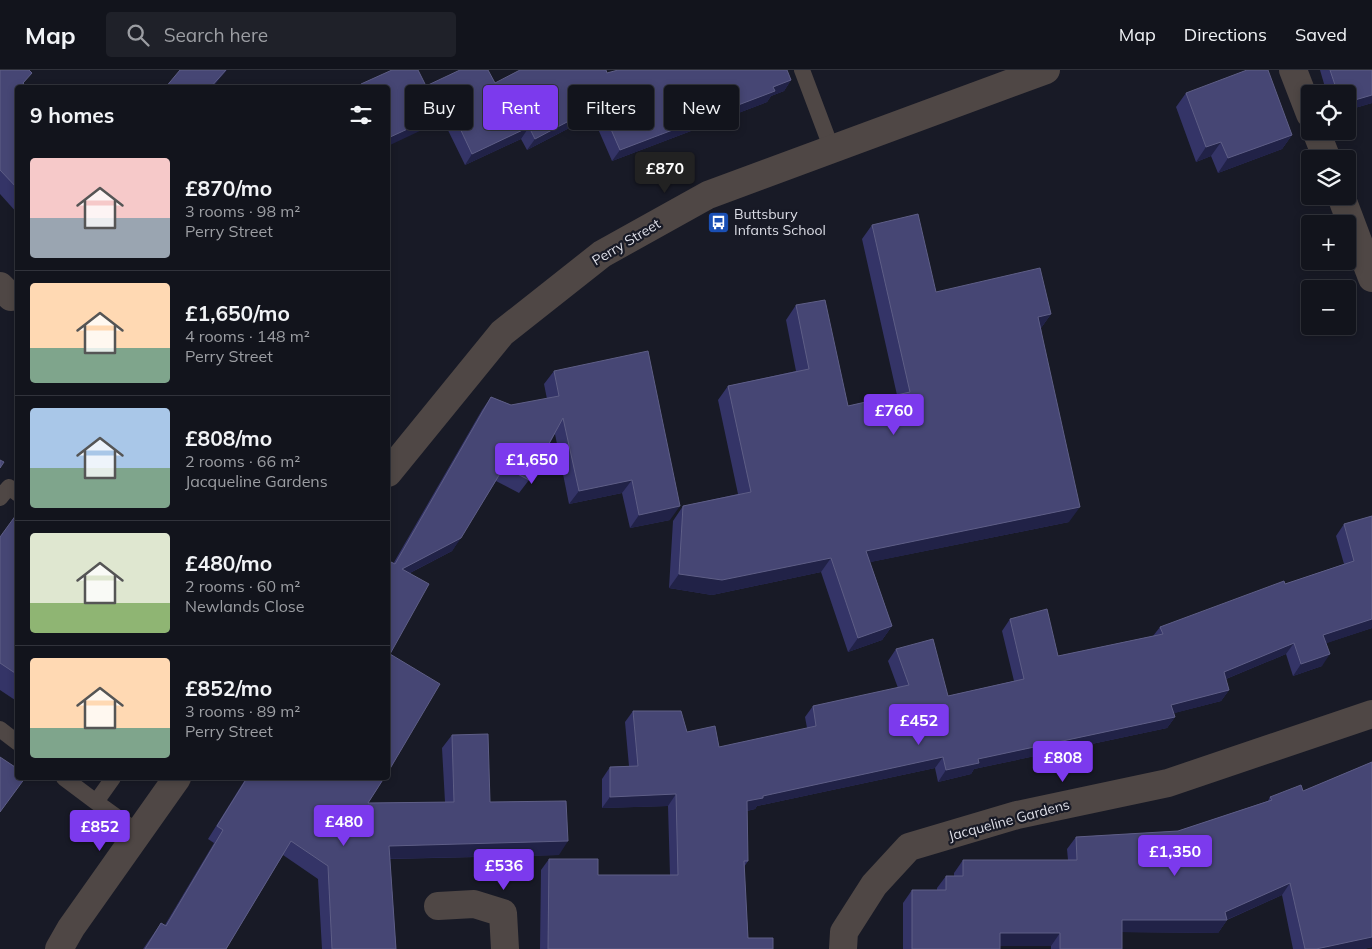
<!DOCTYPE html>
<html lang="en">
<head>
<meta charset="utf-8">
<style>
  body { margin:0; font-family:Mulish,sans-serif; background:#1f2129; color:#f1f3f6; height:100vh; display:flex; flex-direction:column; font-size:19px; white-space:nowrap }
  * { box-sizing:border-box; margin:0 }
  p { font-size:16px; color:#9c9ea3 }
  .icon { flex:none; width:28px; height:28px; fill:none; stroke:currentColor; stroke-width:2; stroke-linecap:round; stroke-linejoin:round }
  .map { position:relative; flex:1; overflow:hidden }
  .sheet { position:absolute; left:15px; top:15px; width:375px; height:695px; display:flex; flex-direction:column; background:#12141c; border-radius:5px; box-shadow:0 2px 8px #0003,0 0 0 1px #31333b }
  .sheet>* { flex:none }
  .top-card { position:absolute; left:405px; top:15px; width:475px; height:45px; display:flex; gap:10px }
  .buttons { position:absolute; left:1301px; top:15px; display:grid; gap:10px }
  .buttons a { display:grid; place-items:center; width:55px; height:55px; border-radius:5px; background:#12141c; box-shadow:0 2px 8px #0003,0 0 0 1px #31333b; font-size:25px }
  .price { position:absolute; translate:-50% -42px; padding:0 11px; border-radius:5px; background:#7c3aed; color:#fff; font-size:16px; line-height:32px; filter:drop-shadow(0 1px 2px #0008) }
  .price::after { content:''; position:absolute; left:50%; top:30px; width:15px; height:11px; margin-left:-8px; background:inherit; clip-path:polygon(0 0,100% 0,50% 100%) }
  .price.selected { background:#222; color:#fff }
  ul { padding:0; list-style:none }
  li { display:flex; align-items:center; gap:15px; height:125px; padding:0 15px }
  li+li { border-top:1px solid #31333b }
  li span { display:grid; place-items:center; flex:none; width:140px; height:100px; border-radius:5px; color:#555 }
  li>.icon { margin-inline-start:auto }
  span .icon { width:60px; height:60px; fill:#fffc; stroke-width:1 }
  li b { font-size:21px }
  h2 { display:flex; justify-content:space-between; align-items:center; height:60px; padding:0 15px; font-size:21px }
  .pill { padding:0 18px; border-radius:5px; background:#12141c; box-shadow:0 2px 8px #0003,0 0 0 1px #31333b; font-size:18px; line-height:45px }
  .pill.selected { background:#7c3aed; color:#fff }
  header { display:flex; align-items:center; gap:30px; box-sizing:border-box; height:70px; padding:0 25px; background:#12141c; border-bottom:1px solid #31333b }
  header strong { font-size:24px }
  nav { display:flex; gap:28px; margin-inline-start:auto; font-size:18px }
  .search { width:350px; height:45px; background:#1f2129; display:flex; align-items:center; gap:12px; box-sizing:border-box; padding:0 18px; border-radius:5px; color:#9c9ea3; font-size:19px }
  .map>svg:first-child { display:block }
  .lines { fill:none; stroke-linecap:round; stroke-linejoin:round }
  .lane { stroke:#4f4745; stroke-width:16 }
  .street { stroke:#4f4745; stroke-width:28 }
  .wall { fill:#343467 }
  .shaded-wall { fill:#212247 }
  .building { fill:#464674; stroke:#5e5e86 }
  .labels { text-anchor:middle; stroke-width:4.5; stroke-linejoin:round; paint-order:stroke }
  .poi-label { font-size:14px; fill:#dddee7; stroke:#181a26; text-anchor:start }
  .street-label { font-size:14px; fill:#dddee7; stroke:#181a26 }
</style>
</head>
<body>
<header>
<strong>Map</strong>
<div class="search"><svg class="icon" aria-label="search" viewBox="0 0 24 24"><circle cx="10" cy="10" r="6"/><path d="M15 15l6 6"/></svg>Search here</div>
<nav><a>Map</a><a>Directions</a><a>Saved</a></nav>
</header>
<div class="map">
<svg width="1372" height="879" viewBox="0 0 1372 879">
  <rect width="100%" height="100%" fill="#181a26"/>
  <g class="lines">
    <path class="lane" d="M 802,0 L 831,77
      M 0,428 L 9,417 L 18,424
      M 0,659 L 18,673
      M 64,708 L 96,732
      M 113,708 L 96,732 L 139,763"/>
    <path class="street" d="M 1293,0 L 1310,44
      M 1316,61 L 1327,89
      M 1341,126 L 1372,208
      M 0,216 L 11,227
      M 388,403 L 502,263 L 602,184 L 708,125 L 1046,0
      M 438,836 L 474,834 L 503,843 L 505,879
      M 59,879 L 71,858 L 177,708
      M 843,879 L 844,862 L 874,815 L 909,777 L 1017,745 L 1168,713 L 1372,644"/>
  </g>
  <path class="wall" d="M 0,0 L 18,18 L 18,144 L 0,124 Z
    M 1320,0 L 1372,0 L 1372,33 L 1348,40 L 1348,24 L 1327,24 Z
    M 607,3 L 791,10 L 784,21 L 771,26 L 767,32 L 612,91 L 595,52 L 576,60 L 575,55 L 527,80 L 521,69 L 465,95 L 443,50 L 388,18 L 359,18 L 361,14 L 426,16 L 495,13 Z
    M 1186,23 L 1292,65 L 1282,79 L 1218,103 L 1211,86 L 1196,92 L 1176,37 Z
    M 872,155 L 936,222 L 1051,244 L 1041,258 L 1069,452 L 870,492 L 892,556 L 882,570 L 848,582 L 821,502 L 712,525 L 669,518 L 673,451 L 683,436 L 738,424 L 718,330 L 728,316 L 796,301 L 786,250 L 796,235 L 848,336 L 897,325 L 862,169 Z
    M 554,301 L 670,450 L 630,458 L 622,423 L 569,434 L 555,364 L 529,410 L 519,423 L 496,411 L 452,481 L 410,503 L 390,584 L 388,494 L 393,494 L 482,340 L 491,327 L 511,335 L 547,329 L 544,314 Z
    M 1372,446 L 1372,558 L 1326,573 L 1322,596 L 1293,606 L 1286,584 L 1226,609 L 1229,620 L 1221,631 L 1174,643 L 1175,647 L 1167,658 L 974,699 L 971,704 L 938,712 L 935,698 L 757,736 L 755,739 L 747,741 L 748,791 L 744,797 L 748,868 L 773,879 L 540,879 L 541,800 L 549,789 L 598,805 L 670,805 L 668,736 L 602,738 L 602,709 L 610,697 L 629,696 L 625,652 L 633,641 L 687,662 L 719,677 L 807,658 L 805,647 L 813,636 L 898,618 L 888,591 L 896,579 L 948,626 L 1014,611 L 1002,561 L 1010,549 L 1058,586 L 1153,566 L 1160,557 L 1344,494 L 1336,466 L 1344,454 Z
    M 18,447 L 18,632 L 0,620 L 0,467 Z
    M 452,665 L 490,732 L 559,785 L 390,789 L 396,879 L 322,879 L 318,809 L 283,785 L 226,879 L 143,879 L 161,853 L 165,855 L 214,773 L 208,769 L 246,708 L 384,708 L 368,733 L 445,732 L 442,678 Z
    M 1372,692 L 1372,877 L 1364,879 L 1293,879 L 1282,825 L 1227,850 L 1218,863 L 1122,862 L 1122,879 L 1051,879 L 1051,876 L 1000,876 L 1000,879 L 903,879 L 903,833 L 912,820 L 937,820 L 937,818 L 946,806 L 954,806 L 954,803 L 963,790 L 1068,790 L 1067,779 L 1076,767 L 1178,761 L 1268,731 L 1270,727 L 1303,721 Z"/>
  <path class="shaded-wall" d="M 226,0 L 227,0 L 212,18 L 210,18 Z
    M 791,10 L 784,21 L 771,26 L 767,32 L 612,91 L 620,80 Z
    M 1372,25 L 1372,33 L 1348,40 L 1348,32 Z
    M 451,39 L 443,50 L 388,76 L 388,68 Z
    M 603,41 L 595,52 L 576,60 L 584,49 Z
    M 582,44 L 575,55 L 527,80 L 535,69 Z
    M 529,57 L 521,69 L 465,95 L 472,84 Z
    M 1292,65 L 1282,79 L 1218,103 L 1228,88 Z
    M 1221,72 L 1211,86 L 1196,92 L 1206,77 Z
    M 1051,244 L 1041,258 L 1038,247 Z
    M 632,410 L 622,423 L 569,434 L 579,421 Z
    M 680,436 L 670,450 L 630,458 L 639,445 Z
    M 1080,437 L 1069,452 L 856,495 L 866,481 Z
    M 461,468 L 452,481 L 392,512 L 402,499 Z
    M 831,488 L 821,502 L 712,525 L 669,518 L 679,504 Z
    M 1372,549 L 1372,558 L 1315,577 L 1323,565 Z
    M 892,556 L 882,570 L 848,582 L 858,568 Z
    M 1294,573 L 1286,584 L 1216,613 L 1224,602 Z
    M 1330,584 L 1322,596 L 1293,606 L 1301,594 Z
    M 1229,620 L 1221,631 L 1163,646 L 1171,635 Z
    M 1175,647 L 1167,658 L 974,699 L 971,704 L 938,712 L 946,700 L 978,689 Z
    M 943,687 L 935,698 L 757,736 L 755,739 L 739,743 L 747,731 L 763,726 Z
    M 676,724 L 668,736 L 602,738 L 610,727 Z
    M 568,771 L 559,785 L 379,789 L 389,776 Z
    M 1290,813 L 1282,825 L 1226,850 L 1227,850 L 1218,863 L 1113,862 L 1122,850 L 1225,842 Z
    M 1000,863 L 1060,863 L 1051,876 L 991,876 Z
    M 1372,867 L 1372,877 L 1364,879 L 1316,879 Z"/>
  <path class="building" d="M 0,0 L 29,0 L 32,3 L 23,13 L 27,18 L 18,18 L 18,119 L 0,100 Z
    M 180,0 L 226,0 L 210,18 L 165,18 Z
    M 392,0 L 418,0 L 426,16 L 460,0 L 488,0 L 495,13 L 520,0 L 606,0 L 607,3 L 618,0 L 787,0 L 791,10 L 773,17 L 775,21 L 620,80 L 603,41 L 584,49 L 582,44 L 535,69 L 529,57 L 472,84 L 451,39 L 388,68 L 388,18 L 363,18 L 361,14 Z
    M 1247,0 L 1268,0 L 1292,65 L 1228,88 L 1221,72 L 1206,77 L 1186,23 Z
    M 1330,0 L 1372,0 L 1372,25 L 1348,32 L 1348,24 L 1338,24 Z
    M 918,144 L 936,222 L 1040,198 L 1051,244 L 1038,247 L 1080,437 L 866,481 L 892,556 L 858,568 L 831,488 L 722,510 L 679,504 L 683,436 L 751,422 L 728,316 L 809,299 L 796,235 L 825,230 L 848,336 L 910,322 L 872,155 Z
    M 648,281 L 680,436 L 639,445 L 632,410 L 579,421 L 563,348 L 529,410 L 504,397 L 461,468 L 402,499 L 429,514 L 390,584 L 440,614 L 388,702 L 388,494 L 389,491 L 395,494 L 491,327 L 511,335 L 559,326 L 554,301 Z
    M 0,390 L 4,392 L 0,398 Z
    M 16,445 L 18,447 L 18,605 L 0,593 L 0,467 Z
    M 1372,446 L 1372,549 L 1323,565 L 1330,584 L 1301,594 L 1294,573 L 1224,602 L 1229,620 L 1171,635 L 1175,647 L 978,689 L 979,693 L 946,700 L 943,687 L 763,726 L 763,728 L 747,731 L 748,791 L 744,791 L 748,868 L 773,868 L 773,879 L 548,879 L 549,789 L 598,789 L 598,805 L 678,805 L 676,724 L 610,727 L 610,697 L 638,696 L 633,641 L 681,641 L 687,662 L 715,656 L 719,677 L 816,656 L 813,636 L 909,615 L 896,579 L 933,569 L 948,626 L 1024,609 L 1010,549 L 1047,539 L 1058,586 L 1163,564 L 1160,557 L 1284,511 L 1285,514 L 1354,491 L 1344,454 Z
    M 488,664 L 490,732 L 566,731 L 568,771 L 389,776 L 396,879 L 332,879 L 328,796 L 291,771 L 226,879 L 145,879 L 161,853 L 166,856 L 223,760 L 217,756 L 247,708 L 384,708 L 368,733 L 454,732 L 452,665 Z
    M 0,687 L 18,699 L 18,708 L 25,708 L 0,742 Z
    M 1372,692 L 1372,867 L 1316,879 L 1305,879 L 1290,813 L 1225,842 L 1227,850 L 1122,850 L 1122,879 L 1060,879 L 1060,863 L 1000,863 L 1000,879 L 912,879 L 912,820 L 946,820 L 946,806 L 963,806 L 963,790 L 1077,790 L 1076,767 L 1178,761 L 1272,730 L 1270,727 L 1301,715 L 1303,721 Z"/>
  <defs>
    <symbol id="bus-square" viewBox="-11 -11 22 22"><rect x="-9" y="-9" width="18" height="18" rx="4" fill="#1a4fb4" stroke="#181a26"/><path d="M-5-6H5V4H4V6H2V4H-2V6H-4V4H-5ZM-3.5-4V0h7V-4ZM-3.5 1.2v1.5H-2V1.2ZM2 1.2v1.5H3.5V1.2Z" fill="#fff"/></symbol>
  </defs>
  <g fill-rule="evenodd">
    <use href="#bus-square" x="706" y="140" width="25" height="25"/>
  </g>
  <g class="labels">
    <g class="poi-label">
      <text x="734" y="149">Buttsbury<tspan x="734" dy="16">Infants School</tspan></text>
    </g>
    <g class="street-label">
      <text transform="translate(626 172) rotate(-31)" y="5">Perry Street</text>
      <text transform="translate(1009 750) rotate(-15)" y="5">Jacqueline Gardens</text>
    </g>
  </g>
</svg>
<div class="buttons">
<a><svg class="icon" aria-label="locate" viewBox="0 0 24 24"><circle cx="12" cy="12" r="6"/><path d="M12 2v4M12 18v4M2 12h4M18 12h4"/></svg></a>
<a><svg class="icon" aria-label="layers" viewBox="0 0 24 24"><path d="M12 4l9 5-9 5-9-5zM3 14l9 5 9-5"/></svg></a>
<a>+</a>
<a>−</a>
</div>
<b class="price selected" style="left:665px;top:124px">£870</b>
<b class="price" style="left:894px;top:366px">£760</b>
<b class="price" style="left:532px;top:415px">£1,650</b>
<b class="price" style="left:919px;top:676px">£452</b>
<b class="price" style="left:1063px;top:713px">£808</b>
<b class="price" style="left:344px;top:777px">£480</b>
<b class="price" style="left:100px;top:782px">£852</b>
<b class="price" style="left:1175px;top:807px">£1,350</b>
<b class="price" style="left:504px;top:821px">£536</b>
<div class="top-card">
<a class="pill">Buy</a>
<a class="pill selected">Rent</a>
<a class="pill">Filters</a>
<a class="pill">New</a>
</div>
<section class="sheet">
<h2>9 homes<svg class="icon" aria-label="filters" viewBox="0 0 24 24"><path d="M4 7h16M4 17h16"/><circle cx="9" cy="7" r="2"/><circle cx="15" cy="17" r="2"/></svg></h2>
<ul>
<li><span style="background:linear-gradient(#f6c9c9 60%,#9aa5b1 0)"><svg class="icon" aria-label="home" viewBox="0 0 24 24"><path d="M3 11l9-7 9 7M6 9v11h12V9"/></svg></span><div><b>£870/mo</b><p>3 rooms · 98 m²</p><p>Perry Street</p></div></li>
<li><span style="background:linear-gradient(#ffd9b3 65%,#7fa58c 0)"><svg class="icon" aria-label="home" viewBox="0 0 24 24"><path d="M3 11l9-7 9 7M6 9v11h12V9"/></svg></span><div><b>£1,650/mo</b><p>4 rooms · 148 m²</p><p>Perry Street</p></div></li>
<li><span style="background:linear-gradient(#a9c7e8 60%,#7fa58c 0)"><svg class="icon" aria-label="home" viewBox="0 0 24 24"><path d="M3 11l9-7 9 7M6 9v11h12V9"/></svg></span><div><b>£808/mo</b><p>2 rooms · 66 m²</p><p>Jacqueline Gardens</p></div></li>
<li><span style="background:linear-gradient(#dfe7d0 70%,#8fb573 0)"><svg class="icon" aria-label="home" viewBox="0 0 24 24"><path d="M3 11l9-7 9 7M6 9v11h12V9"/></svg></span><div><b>£480/mo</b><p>2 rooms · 60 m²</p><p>Newlands Close</p></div></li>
<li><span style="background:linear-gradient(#ffd9b3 70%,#7fa58c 0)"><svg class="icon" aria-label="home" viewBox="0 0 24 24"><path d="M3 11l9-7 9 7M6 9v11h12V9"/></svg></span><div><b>£852/mo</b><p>3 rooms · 89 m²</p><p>Perry Street</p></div></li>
</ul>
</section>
</div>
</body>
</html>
